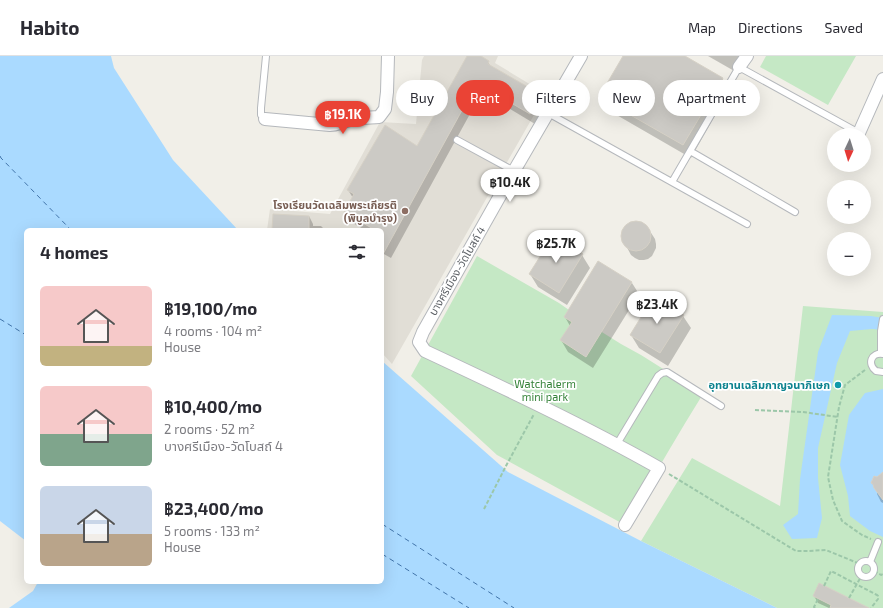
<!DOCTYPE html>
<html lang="en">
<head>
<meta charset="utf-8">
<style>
  body { margin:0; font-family:"Exo 2","Noto Sans Thai",sans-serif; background:#f7f7f7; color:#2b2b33; height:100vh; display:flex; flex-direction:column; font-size:15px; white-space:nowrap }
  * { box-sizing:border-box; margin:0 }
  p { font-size:13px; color:#7c7c81 }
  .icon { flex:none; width:22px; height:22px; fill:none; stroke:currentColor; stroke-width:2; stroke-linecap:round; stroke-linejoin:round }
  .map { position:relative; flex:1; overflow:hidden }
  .drawer { position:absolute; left:24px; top:172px; width:360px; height:356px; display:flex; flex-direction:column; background:#fff; border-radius:6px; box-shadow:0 4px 16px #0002 }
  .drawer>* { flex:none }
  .top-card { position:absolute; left:396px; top:24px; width:380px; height:36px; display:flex; gap:8px }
  .needle { width:26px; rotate:184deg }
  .tools { position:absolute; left:827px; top:72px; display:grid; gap:8px }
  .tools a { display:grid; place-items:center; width:44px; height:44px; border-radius:50%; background:#fff; box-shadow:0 4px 16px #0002; font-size:20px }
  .price { position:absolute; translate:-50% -34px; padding:0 9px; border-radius:14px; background:#fff; color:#222; font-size:13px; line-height:26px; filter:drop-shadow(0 1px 2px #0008) }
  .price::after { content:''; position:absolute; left:50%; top:24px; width:12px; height:9px; margin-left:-6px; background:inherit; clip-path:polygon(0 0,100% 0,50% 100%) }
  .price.current { background:#ea4335; color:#fff }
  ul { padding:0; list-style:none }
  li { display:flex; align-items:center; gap:12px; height:100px; padding:0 16px }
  li span { display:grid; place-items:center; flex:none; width:112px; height:80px; border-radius:6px; color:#555 }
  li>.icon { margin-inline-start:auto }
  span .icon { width:48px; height:48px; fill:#fffc; stroke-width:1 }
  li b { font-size:17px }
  h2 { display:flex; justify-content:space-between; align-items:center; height:48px; padding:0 16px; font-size:17px }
  .chip { padding:0 14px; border-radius:18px; background:#fff; box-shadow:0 4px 16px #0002; font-size:14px; line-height:36px }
  .chip.current { background:#ea4335; color:#fff }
  header { display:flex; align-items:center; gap:24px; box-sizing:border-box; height:56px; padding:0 20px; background:#fff; border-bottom:1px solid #e1e1e2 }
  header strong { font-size:19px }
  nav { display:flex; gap:22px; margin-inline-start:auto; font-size:14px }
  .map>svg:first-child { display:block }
  .education { fill:#e1ded6 }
  .green { fill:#c5e8c5 }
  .water { fill:#aadaff }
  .shadow { fill:#0003 }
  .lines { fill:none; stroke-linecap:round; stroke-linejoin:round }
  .ferry { stroke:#4174aa; stroke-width:1; stroke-dasharray:5 4; stroke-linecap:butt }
  .building { fill:#cccac5; stroke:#d6d1c6 }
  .lane-casing { stroke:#b5b8bc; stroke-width:8 }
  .street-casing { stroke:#b5b8bc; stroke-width:14 }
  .path { stroke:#9cc7a9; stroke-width:2; stroke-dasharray:4 2; stroke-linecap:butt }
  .lane { stroke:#fff; stroke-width:6 }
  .street { stroke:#fff; stroke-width:12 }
  .education-dot { fill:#8d6e63; stroke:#fff; stroke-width:1.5 }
  .culture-dot { fill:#0f9aa8; stroke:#fff; stroke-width:1.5 }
  .labels { text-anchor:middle; stroke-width:3.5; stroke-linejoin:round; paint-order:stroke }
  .education-label { font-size:11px; font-weight:bold; fill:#785e54; stroke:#fff; text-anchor:end }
  .street-label { font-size:11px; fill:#5f6368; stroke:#fff }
  .park-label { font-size:11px; fill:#348238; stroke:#fff }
  .culture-label { font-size:11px; font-weight:bold; fill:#0d838f; stroke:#fff; text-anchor:end }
</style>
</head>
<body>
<header>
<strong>Habito</strong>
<nav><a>Map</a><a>Directions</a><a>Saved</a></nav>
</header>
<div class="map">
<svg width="883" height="552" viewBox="0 0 883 552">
  <rect width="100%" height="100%" fill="#f1efe8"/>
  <path class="education" d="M 424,0 L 498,0 L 495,7 L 546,38 L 392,308 L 382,297 L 382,174 L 267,174 L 270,153 L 330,158 L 380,66 L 416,68 L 422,4 Z"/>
  <path class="green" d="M 766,0 L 856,0 L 828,49 L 760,11 Z
    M 477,200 L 559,247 L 589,268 L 621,288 L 641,299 L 703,338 C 676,381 651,426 625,469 L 497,399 L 411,320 Z
    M 803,250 L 883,256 L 883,552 L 777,552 L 641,485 L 692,402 L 780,450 Z"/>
  <path class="water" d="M 0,0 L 111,0 L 114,12 L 173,104 L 238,174 L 26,174 L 26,485 L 0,465 Z
    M 832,259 L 871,260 L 883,262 L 883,274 L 872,273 L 850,275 L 837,307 L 818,392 L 818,422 L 822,462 L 817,482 L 792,483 L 783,469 L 798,458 L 800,423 L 818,296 Z
    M 382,305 L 508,416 L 641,485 L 777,552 L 9,552 L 33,535 L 38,526 L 382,526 Z
    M 883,333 L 883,481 L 870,475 L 850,460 L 848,440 L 840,409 L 849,359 L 865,337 Z"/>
  <path class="shadow" d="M 468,0 L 479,0 L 488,6 L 491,11 L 539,39 L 545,49 L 535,68 L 482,36 L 391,202 L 382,197 L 382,174 L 365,174 L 351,166 L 345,156 L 353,142 L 348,134 L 418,91 Z
    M 624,0 L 683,0 L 722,22 L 729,35 L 691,102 L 608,54 L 600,41 Z
    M 708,0 L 746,0 L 736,16 Z
    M 309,160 L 313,168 L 313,170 L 321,170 L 325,174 L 273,174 Z
    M 633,166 L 638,166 L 642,167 L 646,169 L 655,183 L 656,188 L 656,192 L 652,200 L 648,203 L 644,204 L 639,204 L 635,202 L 631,199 L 623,184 L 622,180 L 623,175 L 625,171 L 629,168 Z
    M 582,199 L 590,212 L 567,249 L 538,231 L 530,218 Z
    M 632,227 L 639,238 L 593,312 L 568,296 L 561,284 L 570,270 L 565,261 Z
    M 683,260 L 691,272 L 668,310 L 639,292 L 631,279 Z
    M 883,420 L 883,447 L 881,446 L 877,438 L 877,436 L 872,427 Z
    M 814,540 L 866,552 L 829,552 L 818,547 Z"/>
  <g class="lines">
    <path class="ferry" d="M 0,100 L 1,102 L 71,174
      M 0,263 L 26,279
      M 382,468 L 514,552
      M 382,498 L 469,552"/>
  </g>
  <path class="building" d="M 467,0 L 481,0 L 489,5 L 488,8 L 540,38 L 530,58 L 477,27 L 382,200 L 382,174 L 375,174 L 344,156 L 354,138 L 347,134 L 385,69 L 417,90 Z
    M 623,0 L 685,0 L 723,22 L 683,89 L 599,41 Z
    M 273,158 L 309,160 L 309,174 L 272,174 Z
    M621 180a15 15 0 1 1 30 0a15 15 0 1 1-30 0Z
    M 553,180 L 583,198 L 559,237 L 529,218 Z
    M 598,205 L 632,226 L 586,301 L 560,284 L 572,266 L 564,261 Z
    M 654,240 L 684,259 L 660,297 L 630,279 Z
    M 883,416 L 883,444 L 874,432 L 873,428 L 871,427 L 874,420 L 877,421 Z
    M 819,527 L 869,552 L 830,552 L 831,549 L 813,540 Z"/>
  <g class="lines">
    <defs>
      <path id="lane" d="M 548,57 L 747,168
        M 265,63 L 261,59 L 261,52 L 266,0
        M 457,84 L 514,115
        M 690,95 L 795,156
        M 672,126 L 739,11 L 859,77
        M 881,297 L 881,275 L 883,263
        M 883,298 C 871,296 867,308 876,315 L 883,316
        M 617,388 L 658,320 L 662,317 L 667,316 L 721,350
        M858 513a8 8 0 1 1 16 0a8 8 0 1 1-16 0Z
        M 870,506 L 878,486"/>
      <path id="street" d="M 581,0 L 514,115 L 423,276 L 419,286 L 425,295 C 504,332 583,369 659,412 L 625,469
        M 739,11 L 747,0
        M 265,63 L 330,69 C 337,69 339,67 346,65 C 356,62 367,62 379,61 L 385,53 L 387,36 L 388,0
        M 859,77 L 883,23"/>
    </defs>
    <use href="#lane" class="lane-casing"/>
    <use href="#street" class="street-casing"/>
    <path class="path" d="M 865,314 L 845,329 L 839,351 L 828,421 L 833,444 L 842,465 L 862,479 L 871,483
      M 755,354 L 803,356 L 838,361
      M 669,418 L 796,495 L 808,495 L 826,494 L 860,508
      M 484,453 L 507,408 L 534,358
      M 874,515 L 881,519 L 883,518
      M 824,530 L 831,515 L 835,517 L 877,539 L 878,540 L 878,543 L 871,552
      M 849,542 L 862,519
      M 815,552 L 814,551 L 818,543"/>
    <use href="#lane" class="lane"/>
    <use href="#street" class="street"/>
  </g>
  <circle class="education-dot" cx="405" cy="155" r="4"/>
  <circle class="culture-dot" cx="838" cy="329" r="4"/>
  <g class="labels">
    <g class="education-label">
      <text x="397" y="153">โรงเรียนวัดเฉลิมพระเกียรติ<tspan x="397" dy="13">(พิบูลบำรุง)</tspan></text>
    </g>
    <g class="street-label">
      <text transform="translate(457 215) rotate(-60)" y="4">บางศรีเมือง-วัดโบสถ์ 4</text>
    </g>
    <g class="park-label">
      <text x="545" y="332">Watchalerm<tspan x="545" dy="13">mini park</tspan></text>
    </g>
    <g class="culture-label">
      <text x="830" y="333">อุทยานเฉลิมกาญจนาภิเษก</text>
    </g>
  </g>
</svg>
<div class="tools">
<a><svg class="needle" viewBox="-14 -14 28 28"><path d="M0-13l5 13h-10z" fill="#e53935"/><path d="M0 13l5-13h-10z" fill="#7c7c81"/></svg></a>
<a>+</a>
<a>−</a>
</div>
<b class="price current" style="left:343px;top:79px">฿19.1K</b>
<b class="price" style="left:510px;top:147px">฿10.4K</b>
<b class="price" style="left:556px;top:208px">฿25.7K</b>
<b class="price" style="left:657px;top:269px">฿23.4K</b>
<div class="top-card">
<a class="chip">Buy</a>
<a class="chip current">Rent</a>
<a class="chip">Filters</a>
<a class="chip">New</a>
<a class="chip">Apartment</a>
</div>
<section class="drawer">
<h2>4 homes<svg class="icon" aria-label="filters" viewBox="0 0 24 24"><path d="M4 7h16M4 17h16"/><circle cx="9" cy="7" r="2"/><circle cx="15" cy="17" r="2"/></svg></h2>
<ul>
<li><span style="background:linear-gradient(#f6c9c9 75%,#c2b280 0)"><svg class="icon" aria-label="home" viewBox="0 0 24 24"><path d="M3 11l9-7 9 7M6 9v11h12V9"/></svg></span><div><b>฿19,100/mo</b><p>4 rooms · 104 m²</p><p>House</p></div></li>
<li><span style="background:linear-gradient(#f6c9c9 60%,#7fa58c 0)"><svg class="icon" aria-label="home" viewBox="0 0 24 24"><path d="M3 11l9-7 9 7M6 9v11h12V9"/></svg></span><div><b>฿10,400/mo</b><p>2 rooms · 52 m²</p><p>บางศรีเมือง-วัดโบสถ์ 4</p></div></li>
<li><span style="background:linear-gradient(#c9d6e8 60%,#b9a48a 0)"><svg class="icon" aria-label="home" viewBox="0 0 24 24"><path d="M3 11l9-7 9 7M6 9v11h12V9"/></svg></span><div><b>฿23,400/mo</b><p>5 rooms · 133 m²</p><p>House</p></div></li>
</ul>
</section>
</div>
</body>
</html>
